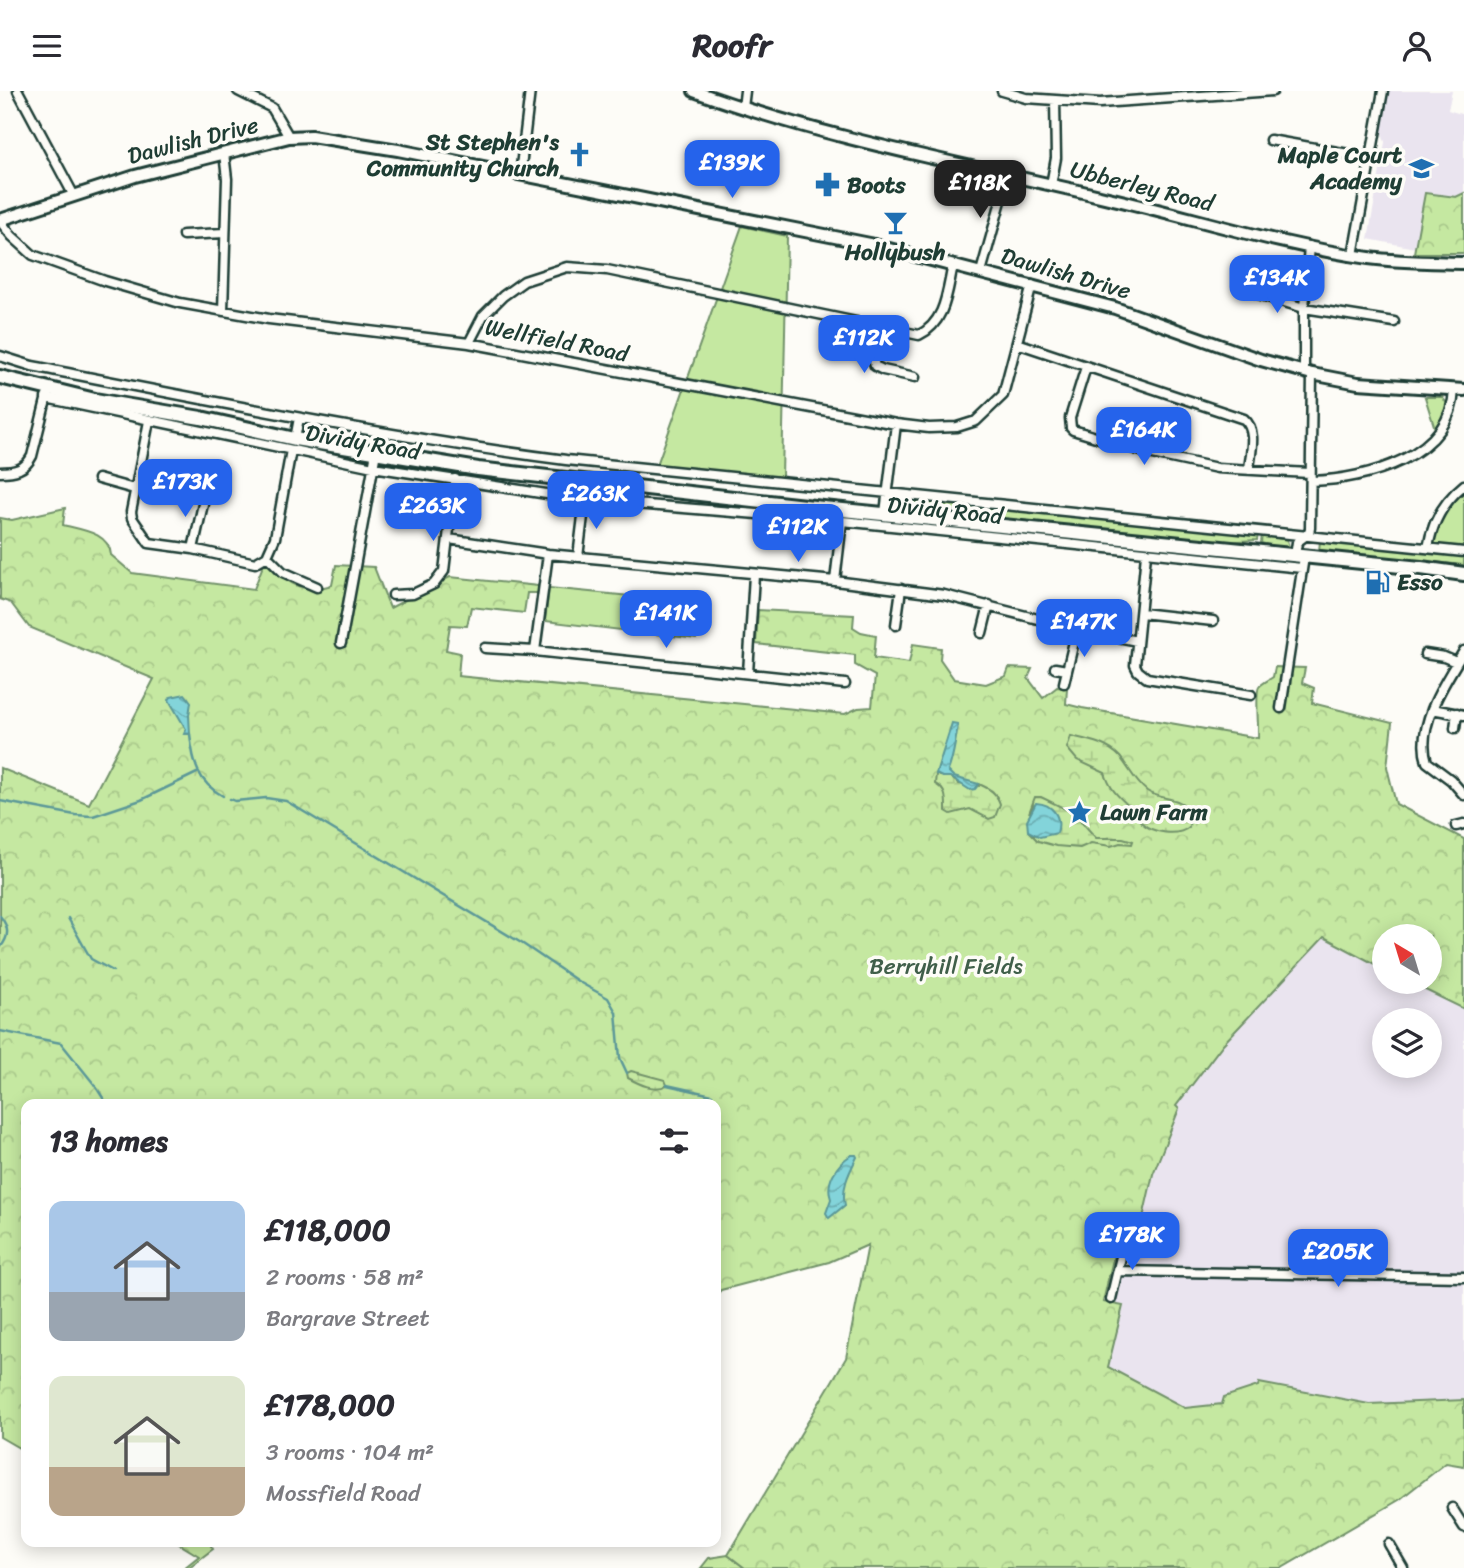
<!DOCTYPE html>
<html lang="en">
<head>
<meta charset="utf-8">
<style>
  body { margin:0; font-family:Sriracha,sans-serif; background:#f2f2f3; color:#2b2b33; height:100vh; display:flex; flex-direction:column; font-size:26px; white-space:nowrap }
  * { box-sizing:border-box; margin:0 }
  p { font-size:23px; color:#7c7c81 }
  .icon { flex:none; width:38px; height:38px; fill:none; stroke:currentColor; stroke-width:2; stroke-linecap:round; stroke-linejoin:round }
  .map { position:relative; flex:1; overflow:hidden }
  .side { position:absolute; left:21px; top:1008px; width:700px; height:448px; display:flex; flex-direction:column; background:#fff; border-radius:14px; box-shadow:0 4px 18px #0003 }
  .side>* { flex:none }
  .needle { width:46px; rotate:322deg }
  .fabs { position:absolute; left:1372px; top:833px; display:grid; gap:14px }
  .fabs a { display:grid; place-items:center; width:70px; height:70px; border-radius:50%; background:#fff; box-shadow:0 4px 18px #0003; font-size:35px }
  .price { position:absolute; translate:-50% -60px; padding:0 16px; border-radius:14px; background:#2563eb; color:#fff; font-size:23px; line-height:46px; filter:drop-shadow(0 2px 4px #0008) }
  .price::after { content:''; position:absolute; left:50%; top:42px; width:21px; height:16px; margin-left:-10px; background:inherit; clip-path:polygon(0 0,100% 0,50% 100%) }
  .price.selected { background:#222; color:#fff }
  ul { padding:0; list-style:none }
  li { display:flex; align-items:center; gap:21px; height:175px; padding:0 28px }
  li span { display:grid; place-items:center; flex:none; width:196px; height:140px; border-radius:14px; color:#555 }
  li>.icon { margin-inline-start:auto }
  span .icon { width:84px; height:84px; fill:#fffc; stroke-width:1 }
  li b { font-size:30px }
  h2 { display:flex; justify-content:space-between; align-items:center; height:84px; padding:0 28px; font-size:30px }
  header { display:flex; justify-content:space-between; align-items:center; height:91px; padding:0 28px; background:#fff; font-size:32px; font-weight:800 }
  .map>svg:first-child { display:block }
  .built { fill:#eae4ef; fill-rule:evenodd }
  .grass { fill:#c5e8a1; stroke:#72926a; stroke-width:2 }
  .forest { fill:url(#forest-crowns); stroke:#72926a; stroke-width:2 }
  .wetland { fill:url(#wetland-marsh); stroke:#72926a; stroke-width:2 }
  .water { fill:url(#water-waves); stroke:#5b9898; stroke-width:2 }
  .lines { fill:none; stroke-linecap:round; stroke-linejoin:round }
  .stream { stroke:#5b9898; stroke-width:2.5 }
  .minor-casing { stroke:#1f3d34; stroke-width:13 }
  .tertiary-casing { stroke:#1f3d34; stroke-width:16 }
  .primary-casing { stroke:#1f3d34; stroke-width:18 }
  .minor { stroke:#fdfcf7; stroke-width:8 }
  .tertiary { stroke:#fdfcf7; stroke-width:10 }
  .primary { stroke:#fdfcf7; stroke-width:12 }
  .labels { text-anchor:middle; stroke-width:7; stroke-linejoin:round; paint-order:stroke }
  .street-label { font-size:23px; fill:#1f3d34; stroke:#fdfcf7 }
  .poi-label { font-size:23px; font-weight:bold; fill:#1f3d34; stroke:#fdfcf7; text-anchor:start }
  .park-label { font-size:23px; fill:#405f4a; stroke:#fdfcf7 }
</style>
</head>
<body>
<header><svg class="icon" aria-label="menu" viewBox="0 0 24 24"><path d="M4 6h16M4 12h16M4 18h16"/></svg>Roofr<svg class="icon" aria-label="person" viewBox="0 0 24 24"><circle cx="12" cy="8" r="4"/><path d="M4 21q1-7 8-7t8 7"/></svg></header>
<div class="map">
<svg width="1464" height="1477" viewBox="0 0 1464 1477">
  <defs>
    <pattern id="forest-crowns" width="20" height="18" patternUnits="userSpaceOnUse" patternTransform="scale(1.75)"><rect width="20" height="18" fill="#c5e8a1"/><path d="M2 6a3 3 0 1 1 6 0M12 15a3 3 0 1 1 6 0" fill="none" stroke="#a9c88b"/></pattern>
    <pattern id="wetland-marsh" width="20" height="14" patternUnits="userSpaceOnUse" patternTransform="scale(1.75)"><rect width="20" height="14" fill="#c5e8a1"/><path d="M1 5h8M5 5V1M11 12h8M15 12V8" fill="none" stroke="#a9c88b"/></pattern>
    <pattern id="water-waves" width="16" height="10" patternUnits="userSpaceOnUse" patternTransform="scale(1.75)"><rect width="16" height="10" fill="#83d4da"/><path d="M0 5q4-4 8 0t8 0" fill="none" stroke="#6badb2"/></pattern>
  </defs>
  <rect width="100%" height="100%" fill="#fdfcf7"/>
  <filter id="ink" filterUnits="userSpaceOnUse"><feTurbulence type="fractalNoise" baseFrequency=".0143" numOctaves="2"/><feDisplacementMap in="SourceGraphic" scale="14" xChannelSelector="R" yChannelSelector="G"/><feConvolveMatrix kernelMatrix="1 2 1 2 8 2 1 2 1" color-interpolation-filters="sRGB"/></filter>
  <g filter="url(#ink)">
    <path class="built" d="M 1388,0 L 1452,0 L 1448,19 L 1464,24 L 1464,102 L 1456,106 L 1425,103 L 1415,157 L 1368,148 L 1385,51 L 1381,40 Z
      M 1324,846 L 1384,878 L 1384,891 L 1409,891 L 1464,918 L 1464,1309 L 1369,1313 L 1260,1292 L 1259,1295 L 1224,1306 L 1222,1313 L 1185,1317 L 1108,1276 L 1123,1216 L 1103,1211 L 1120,1138 L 1140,1140 L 1153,1083 L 1179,1018 L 1175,1015 L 1223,953 ZM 1384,929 L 1430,929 L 1430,975 L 1384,975 Z"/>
    <path class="grass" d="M 742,135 L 787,145 L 782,387 L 657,374 Z
      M 1425,306 L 1442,306 L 1448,314 L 1442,329 L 1435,338 Z
      M 1464,394 L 1464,461 L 1428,457 L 1433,437 Z
      M 893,406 L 1258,443 L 1257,449 L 1222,451 L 994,428 L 973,421 L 971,418 C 952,421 907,425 892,413 Z
      M 1262,444 L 1287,449 L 1289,456 L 1284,458 L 1261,452 Z
      M 1320,450 L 1464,465 L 1464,474 L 1319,460 Z
      M 549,497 L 701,512 L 696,548 L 545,530 Z
      M 728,1464 L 745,1477 L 701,1477 L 709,1467 Z"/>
    <path class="forest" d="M 1425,102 L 1456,106 L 1464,102 L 1464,162 L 1414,162 Z
      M 65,417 L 63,434 C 81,439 109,441 111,464 L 132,482 L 254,498 L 264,472 C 276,475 277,482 287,489 C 302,500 315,499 332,494 L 336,474 L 374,476 L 390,517 L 450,486 L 538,495 L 538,502 L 527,502 L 524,522 L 471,516 L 467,535 L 450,534 L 446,559 L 460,562 L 458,585 L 845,623 L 858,617 L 872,616 L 875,585 L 855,574 L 855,564 L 756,553 L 758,519 L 854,524 L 853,536 L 861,541 L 876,544 L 874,567 L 909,572 L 913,553 L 941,557 L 940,568 L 954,588 L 986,593 L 1006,585 L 1009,577 L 1032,578 L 1028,587 L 1043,607 L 1057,596 L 1067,597 L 1066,613 L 1082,617 L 1258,647 C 1259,637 1255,601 1259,596 C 1262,592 1269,589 1273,586 L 1275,576 L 1305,577 L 1302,592 L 1314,597 L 1312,612 L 1392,632 L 1387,676 L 1396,713 L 1464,748 L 1464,918 L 1409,891 L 1430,891 L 1430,845 L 1384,845 L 1384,878 L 1324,846 L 1223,953 L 1176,1015 L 1179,1018 L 1153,1083 L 1140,1140 L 1120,1138 L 1103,1211 L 1123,1215 L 1108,1276 L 1185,1317 L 1222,1313 L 1224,1306 L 1258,1295 L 1259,1292 L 1369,1313 L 1464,1309 L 1464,1375 L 1446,1372 L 1399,1409 L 1282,1477 L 745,1477 L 728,1464 L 846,1267 L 868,1154 L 829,1171 L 721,1199 L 716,1204 L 716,1013 L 26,1013 L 26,1361 L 0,1346 L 0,677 L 89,713 L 154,588 L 29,536 L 11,512 L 0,508 L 0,427 L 12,429 Z
      M 176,1451 L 215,1451 L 211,1455 L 213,1458 L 188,1477 L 184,1477 L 199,1465 Z"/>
    <path class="wetland" d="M 1071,645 C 1088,649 1107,652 1120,666 C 1129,677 1135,691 1147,700 C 1160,709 1178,706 1186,716 C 1191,723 1190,728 1189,736 C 1178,746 1152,742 1142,732 C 1138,728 1136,722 1132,718 C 1119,706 1110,699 1105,682 L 1077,669 L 1067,657 Z
      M 936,683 L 939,685 L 950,686 L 959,693 L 979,695 L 979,693 C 990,698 996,701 1000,713 L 995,726 L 989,728 L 970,718 L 951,723 L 946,720 C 946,708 947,699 935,693 Z
      M 1035,706 L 1041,706 L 1074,722 L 1096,747 L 1123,747 L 1133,750 L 1132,753 L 1120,752 L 1111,755 L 1091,752 L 1080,757 L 1056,755 L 1038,750 L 1028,740 L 1034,745 L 1033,715 L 1029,722 Z
      M 631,980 L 665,989 L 667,994 C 655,1001 639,993 628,987 L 627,982 Z"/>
    <path class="water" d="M 185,603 L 191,611 L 189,624 L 190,643 L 184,643 L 186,638 L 169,609 L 171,606 Z
      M 952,632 L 958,633 C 956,648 953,667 948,680 L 954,686 L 979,693 L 975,698 L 970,699 L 950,686 L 942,686 L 936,683 Z
      M 1036,712 C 1053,713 1062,726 1057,742 L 1040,746 L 1028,740 L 1027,729 Z
      M 851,1064 L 856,1064 L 857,1066 C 849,1082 841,1097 845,1114 L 829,1127 L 826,1122 L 831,1108 C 825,1091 836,1074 851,1064 Z"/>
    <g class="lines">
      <path class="stream" d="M 190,643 C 193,671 197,691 223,705
        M 230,708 L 235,710 L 266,707 L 286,710 L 523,853 L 579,891 L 608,907 L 616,921 L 620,967 L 627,982
        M 0,710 L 75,724 L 92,725
        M 93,725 L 141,709 L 197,682
        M 0,825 C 9,836 10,845 0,857
        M 68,827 L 91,868 L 113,880
        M 0,940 L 61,952 L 94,993 L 107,1013
        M 667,994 L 712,1004"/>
      <defs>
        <path id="minor" d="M 18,0 L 73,103
          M 238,0 L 272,17 L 289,46
          M 1002,0 L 1026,7 L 1100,12 L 1273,0
          M 743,17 L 745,0
          M 1270,49 L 1371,67
          M 520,84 L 530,0
          M 1051,94 L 1056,67 L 1055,9
          M 0,130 L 12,145 L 33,164 L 105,190 L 180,212 L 269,228 L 469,252 L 896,333 L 929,337 L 957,336 L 976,330 L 1003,304 L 1032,194
          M 183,144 L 225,142
          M 1353,164 L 1383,0
          M 981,181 L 1008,85
          M 1258,203 L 1304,217 L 1394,231
          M 223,220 L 227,88 L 224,62
          M 878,237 L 872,264 L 875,275 L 883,279 L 915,286
          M 469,252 L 483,225 L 503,205 L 524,190 L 567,176 L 607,179 L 919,244 C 946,231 947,200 953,174
          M 1017,252 L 1244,328 C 1258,340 1250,363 1249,379
          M 0,265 L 32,275 C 210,310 387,346 566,369 L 1464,461
          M 1086,276 L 1070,327 L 1071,337 L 1073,339 L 1148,362 L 1217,377 L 1310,382
          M 1304,280 L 1304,217 L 1309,155
          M 46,307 L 373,376 L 585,409 L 842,430 L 1302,477
          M 149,330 L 131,421 L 132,427 L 149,452 L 193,458 L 255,472 L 267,465 L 275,447 L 291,359
          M 295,348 L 299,327
          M 0,381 C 14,381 25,379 32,365 L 47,305
          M 98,388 L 134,398
          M 1312,390 C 1367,388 1451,366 1454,299
          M 885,422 L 896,333
          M 449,448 L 548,463 L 835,490 L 944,504 L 1077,538 L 1137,550
          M 1428,457 C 1432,432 1444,410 1464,394
          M 193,458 L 205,404
          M 1146,463 L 1135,574 L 1138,580 L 1147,587 L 1251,604
          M 267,465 L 283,481 L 317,496
          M 1295,465 L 1297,451 L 1309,442 L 1310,437 L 1312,283
          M 578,466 L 585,409
          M 835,490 L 842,430
          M 393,504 L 413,503 L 434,493 L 444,480 L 455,388
          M 1141,522 L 1213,530
          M 896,534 L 901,498
          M 982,542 L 989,514
          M 341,552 L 376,361
          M 485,557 L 535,560 L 845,593
          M 535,560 L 548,463
          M 1464,560 C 1446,589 1415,635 1427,671 L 1451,689 L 1464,704
          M 1425,563 L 1444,566 L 1456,571
          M 1055,577 L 1067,579
          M 748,582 L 754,484
          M 1064,592 L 1077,538
          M 1281,617 L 1304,466
          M 1432,618 L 1464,624
          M 1455,637 L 1457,622
          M 1456,735 L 1464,733
          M 1118,1180 L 1464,1186
          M 1111,1208 L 1125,1149
          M 1452,1417 L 1464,1436
          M 1389,1453 L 1403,1477"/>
        <path id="tertiary" d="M 694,0 C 826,48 964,73 1100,105 C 1189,125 1277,154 1369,167 C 1400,171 1433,171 1464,172
          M 0,129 L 135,85 L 289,46 L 311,45 L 398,59 L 870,153 L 1115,217 L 1261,269 L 1312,283 L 1358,292 L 1464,299"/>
        <path id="primary" d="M 0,286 L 95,309 L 201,327 L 295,348 L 478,378 L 823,417 L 1421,477 L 1464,483"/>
      </defs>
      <use href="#minor" class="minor-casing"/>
      <use href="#tertiary" class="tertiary-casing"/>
      <use href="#primary" class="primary-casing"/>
      <use href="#minor" class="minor"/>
      <use href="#tertiary" class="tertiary"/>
      <use href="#primary" class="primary"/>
    </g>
  </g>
  <defs>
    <symbol id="church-bare" viewBox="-9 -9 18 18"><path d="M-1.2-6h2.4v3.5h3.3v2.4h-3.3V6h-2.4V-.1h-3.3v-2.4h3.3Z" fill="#1f6fb2" stroke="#fdfcf7" stroke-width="2.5" paint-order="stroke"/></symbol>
    <symbol id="school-bare" viewBox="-9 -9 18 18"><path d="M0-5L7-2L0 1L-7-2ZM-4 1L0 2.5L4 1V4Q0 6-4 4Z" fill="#1f6fb2" stroke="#fdfcf7" stroke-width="2.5" paint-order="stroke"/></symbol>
    <symbol id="pharmacy-bare" viewBox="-9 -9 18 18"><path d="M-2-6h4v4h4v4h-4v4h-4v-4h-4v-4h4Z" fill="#1f6fb2" stroke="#fdfcf7" stroke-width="2.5" paint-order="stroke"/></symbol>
    <symbol id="bar-bare" viewBox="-9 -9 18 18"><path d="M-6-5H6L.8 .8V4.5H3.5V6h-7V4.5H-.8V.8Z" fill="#1f6fb2" stroke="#fdfcf7" stroke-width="2.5" paint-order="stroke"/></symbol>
    <symbol id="fuel-bare" viewBox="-9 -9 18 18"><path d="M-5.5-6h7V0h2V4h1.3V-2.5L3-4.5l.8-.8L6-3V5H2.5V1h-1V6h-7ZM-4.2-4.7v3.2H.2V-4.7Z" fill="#1f6fb2" stroke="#fdfcf7" stroke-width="2.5" paint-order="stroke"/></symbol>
    <symbol id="sight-bare" viewBox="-9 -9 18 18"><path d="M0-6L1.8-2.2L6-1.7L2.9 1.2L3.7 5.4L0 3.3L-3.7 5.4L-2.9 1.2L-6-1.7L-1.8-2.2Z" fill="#1f6fb2" stroke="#fdfcf7" stroke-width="2.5" paint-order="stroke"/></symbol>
  </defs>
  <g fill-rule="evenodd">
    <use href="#church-bare" x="562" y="46" width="35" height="35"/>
    <use href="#school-bare" x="1404" y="60" width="35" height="35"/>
    <use href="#pharmacy-bare" x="810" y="76" width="35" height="35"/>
    <use href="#bar-bare" x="878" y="114" width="35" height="35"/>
    <use href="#fuel-bare" x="1360" y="474" width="35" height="35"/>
    <use href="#sight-bare" x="1062" y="704" width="35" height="35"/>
  </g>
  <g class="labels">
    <g class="street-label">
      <text transform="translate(193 49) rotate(-14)" y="8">Dawlish Drive</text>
      <text transform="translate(1142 95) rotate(14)" y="8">Ubberley Road</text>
      <text transform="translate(1066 182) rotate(16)" y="8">Dawlish Drive</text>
      <text transform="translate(557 249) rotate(11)" y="8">Wellfield Road</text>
      <text transform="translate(363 351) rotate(10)" y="8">Dividy Road</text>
      <text transform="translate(945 419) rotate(6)" y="8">Dividy Road</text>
    </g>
    <g class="poi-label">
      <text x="559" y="59" text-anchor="end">St Stephen's<tspan x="559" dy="26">Community Church</tspan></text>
      <text x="1402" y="72" text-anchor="end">Maple Court<tspan x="1402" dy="26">Academy</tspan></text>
      <text x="847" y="102">Boots</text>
      <text x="895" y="169" text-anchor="middle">Hollybush</text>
      <text x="1397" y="499">Esso</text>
      <text x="1100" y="729">Lawn Farm</text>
    </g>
    <g class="park-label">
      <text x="946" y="883">Berryhill Fields</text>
    </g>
  </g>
</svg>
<div class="fabs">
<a><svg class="needle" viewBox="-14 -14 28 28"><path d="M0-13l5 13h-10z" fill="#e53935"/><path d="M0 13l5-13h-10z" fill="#7c7c81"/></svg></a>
<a><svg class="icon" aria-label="layers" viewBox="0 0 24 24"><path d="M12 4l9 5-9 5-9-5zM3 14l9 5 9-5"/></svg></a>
</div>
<b class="price" style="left:732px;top:109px">£139K</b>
<b class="price selected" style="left:980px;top:129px">£118K</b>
<b class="price" style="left:1277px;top:224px">£134K</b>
<b class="price" style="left:864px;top:284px">£112K</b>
<b class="price" style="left:1144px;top:376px">£164K</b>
<b class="price" style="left:185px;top:428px">£173K</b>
<b class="price" style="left:596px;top:440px">£263K</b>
<b class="price" style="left:433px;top:452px">£263K</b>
<b class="price" style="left:798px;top:473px">£112K</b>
<b class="price" style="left:666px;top:559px">£141K</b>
<b class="price" style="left:1084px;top:568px">£147K</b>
<b class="price" style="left:1132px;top:1181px">£178K</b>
<b class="price" style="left:1338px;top:1198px">£205K</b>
<section class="side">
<h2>13 homes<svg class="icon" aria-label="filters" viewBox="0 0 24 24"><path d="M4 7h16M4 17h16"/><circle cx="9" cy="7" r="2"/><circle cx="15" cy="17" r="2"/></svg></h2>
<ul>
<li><span style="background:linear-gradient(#a9c7e8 65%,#9aa5b1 0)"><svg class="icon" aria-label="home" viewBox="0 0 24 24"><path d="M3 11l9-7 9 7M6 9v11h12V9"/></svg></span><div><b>£118,000</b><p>2 rooms · 58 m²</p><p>Bargrave Street</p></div></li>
<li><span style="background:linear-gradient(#dfe7d0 65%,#b9a48a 0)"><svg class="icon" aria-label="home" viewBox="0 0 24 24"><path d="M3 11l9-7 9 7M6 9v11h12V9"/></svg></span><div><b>£178,000</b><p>3 rooms · 104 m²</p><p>Mossfield Road</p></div></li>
</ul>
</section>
</div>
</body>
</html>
